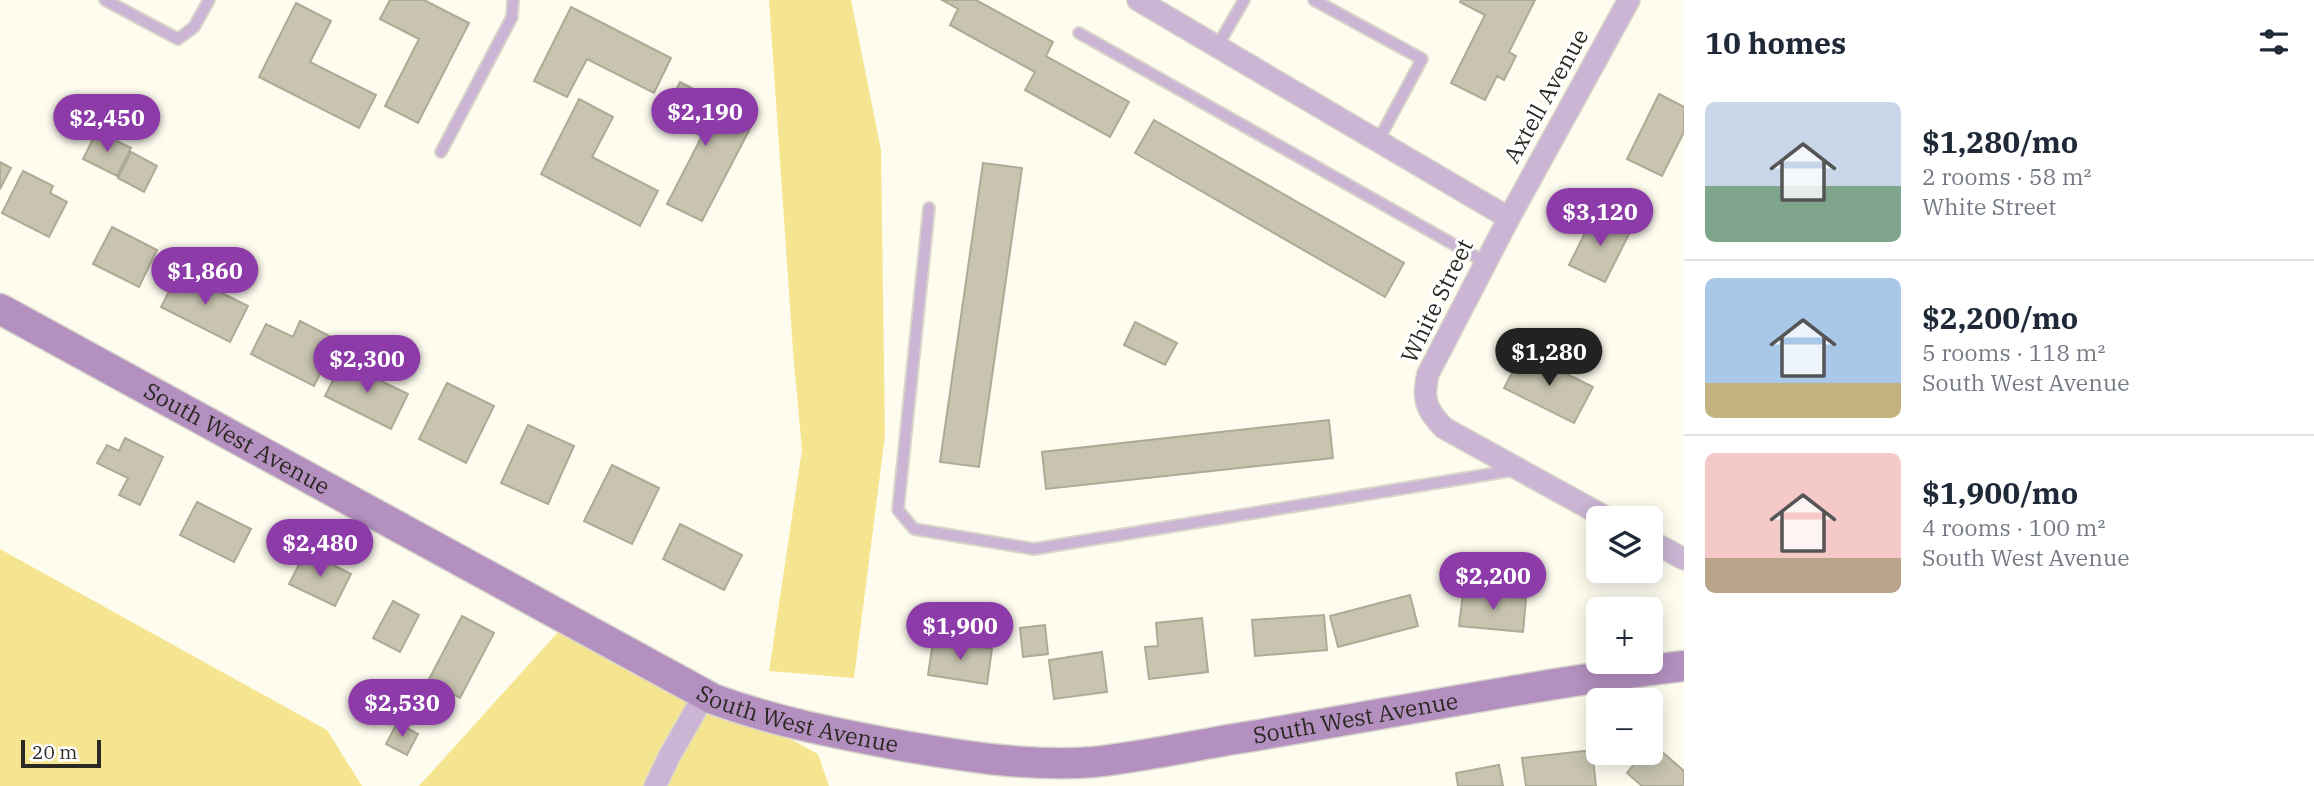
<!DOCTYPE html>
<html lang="en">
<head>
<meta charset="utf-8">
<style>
  body { margin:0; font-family:"IBM Plex Serif",serif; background:#f6f6f7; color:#1f2937; height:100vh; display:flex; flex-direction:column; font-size:26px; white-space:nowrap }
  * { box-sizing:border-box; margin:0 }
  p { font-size:23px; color:#747a83 }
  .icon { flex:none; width:38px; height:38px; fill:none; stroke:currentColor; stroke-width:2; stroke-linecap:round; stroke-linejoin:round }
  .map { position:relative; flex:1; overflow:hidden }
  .sheet { display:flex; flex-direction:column; background:#fff; width:630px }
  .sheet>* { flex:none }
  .fabs { position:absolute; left:1586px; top:506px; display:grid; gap:14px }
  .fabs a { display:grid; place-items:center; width:77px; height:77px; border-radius:10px; background:#fff; box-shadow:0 4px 18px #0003; font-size:35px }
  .scale { position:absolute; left:21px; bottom:18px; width:80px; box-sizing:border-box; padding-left:7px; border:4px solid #2b2922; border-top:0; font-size:19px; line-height:24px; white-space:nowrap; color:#2b2922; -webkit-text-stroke:5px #fff; paint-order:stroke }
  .price { position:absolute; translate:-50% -60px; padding:0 16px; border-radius:24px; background:#8d3ba9; color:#fff; font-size:23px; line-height:46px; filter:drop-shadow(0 2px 4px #0008) }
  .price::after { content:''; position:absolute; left:50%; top:42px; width:21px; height:16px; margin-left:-10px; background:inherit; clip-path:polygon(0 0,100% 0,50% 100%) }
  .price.on { background:#222; color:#fff }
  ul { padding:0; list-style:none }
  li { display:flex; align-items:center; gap:21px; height:175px; padding:0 21px }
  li+li { border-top:2px solid #e0e1e3 }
  li span { display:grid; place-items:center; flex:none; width:196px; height:140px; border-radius:10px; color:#555 }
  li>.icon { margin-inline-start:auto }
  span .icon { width:84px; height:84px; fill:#fffc; stroke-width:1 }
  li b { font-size:30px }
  h2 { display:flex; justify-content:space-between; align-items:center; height:84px; padding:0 21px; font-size:30px }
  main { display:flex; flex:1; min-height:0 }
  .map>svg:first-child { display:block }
  .green { fill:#f6e590 }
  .building { fill:#c8c4b0; stroke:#adaa96; stroke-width:2 }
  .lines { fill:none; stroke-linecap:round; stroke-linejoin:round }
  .lane-casing { stroke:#d8d6ca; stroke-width:14 }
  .street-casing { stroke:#d8d6ca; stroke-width:24 }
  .secondary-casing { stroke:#d8d6ca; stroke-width:33 }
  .lane { stroke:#cbb4d4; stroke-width:10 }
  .street { stroke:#cbb4d4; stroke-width:21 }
  .secondary { stroke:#b390c0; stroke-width:30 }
  .labels { text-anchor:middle; stroke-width:6; stroke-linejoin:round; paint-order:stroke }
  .street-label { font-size:23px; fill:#2b2922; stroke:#fff }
</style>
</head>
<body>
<main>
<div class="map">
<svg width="1684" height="786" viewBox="0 0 1684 786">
  <rect width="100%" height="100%" fill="#fefcef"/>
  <path class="green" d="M 769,0 L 851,0 L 881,150 L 885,436 L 854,678 L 769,671 L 802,450 L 793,351 Z
    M 0,549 L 327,730 L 362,786 L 0,786 Z
    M 569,620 L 818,754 L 829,786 L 419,786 Z"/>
  <path class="building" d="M 390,0 L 424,0 L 469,23 L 418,123 L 385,106 L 419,39 L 380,19 Z
    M 942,0 L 976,0 L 1053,42 L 1046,56 L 1129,102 L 1110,137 L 1025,90 L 1035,72 L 950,25 L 958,9 Z
    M 1461,0 L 1535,0 L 1509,52 L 1516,56 L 1504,80 L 1497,76 L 1485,100 L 1451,83 L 1485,15 L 1460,2 Z
    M 296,3 L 331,21 L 310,62 L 376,95 L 359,128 L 259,77 Z
    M 571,7 L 671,58 L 654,93 L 587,59 L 567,97 L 534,81 Z
    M 680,82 L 754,121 L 702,221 L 667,204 L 702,136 L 663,116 Z
    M 1659,94 L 1684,107 L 1684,132 L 1662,176 L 1627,159 Z
    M 579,99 L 613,117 L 592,157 L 658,191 L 640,226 L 541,174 Z
    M 1154,120 L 1404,263 L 1385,297 L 1135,153 Z
    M 97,131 L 131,148 L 117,176 L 83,159 Z
    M 131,152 L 157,166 L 144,192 L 118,178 Z
    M 0,162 L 11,168 L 0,189 Z
    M 983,163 L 1022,168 L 979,467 L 940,462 Z
    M 23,171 L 53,186 L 50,193 L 67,202 L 49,237 L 2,213 Z
    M 1594,215 L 1630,232 L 1605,282 L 1569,265 Z
    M 112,227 L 157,250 L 139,287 L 93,264 Z
    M 179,272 L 248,306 L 230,342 L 161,307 Z
    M 300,321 L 337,340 L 314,386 L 251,354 L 266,324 L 293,337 Z
    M 1135,322 L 1177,343 L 1165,365 L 1124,345 Z
    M 1523,352 L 1593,387 L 1574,423 L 1504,388 Z
    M 342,362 L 408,394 L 391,429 L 325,396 Z
    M 447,383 L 494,406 L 466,463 L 419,439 Z
    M 1329,420 L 1333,458 L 1046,489 L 1042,452 Z
    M 528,425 L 574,446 L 548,504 L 501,483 Z
    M 125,438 L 163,457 L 140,505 L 119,495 L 128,478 L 97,463 L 107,445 L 119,451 Z
    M 612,465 L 659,488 L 632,544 L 584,521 Z
    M 197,502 L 251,529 L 234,562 L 180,535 Z
    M 680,524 L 742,555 L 724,590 L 663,559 Z
    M 306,551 L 351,574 L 335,606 L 289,584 Z
    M 1463,593 L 1526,598 L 1523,632 L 1459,626 Z
    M 1410,595 L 1418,626 L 1338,647 L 1330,616 Z
    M 393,601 L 419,615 L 400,652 L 373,638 Z
    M 1324,615 L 1327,650 L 1255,656 L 1252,620 Z
    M 462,616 L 494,633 L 460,698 L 428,681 Z
    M 1202,618 L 1208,672 L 1149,679 L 1145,647 L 1158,646 L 1156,623 Z
    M 1045,625 L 1048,654 L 1023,657 L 1020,628 Z
    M 933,641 L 992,649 L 987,684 L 928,675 Z
    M 1102,652 L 1107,692 L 1054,699 L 1049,660 Z
    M 397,723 L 418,734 L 407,755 L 386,744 Z
    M 1652,743 L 1684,771 L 1684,786 L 1642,786 L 1627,773 L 1644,752 L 1650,752 Z
    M 1592,750 L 1596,786 L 1526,786 L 1522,758 Z
    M 1499,765 L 1503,786 L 1458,786 L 1456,773 Z"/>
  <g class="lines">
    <defs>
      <path id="lane" d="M 105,0 L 178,39 L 194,27 L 209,0
        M 1314,0 L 1422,59 L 1378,141
        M 1079,33 L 1485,262
        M 1217,47 L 1244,0
        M 441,152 L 512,17 L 513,0
        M 929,208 L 898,510 L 914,529 L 1034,549 L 1515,470"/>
      <path id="street" d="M 1138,0 L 1509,218
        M 1607,518 L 1444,428 C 1426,410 1422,399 1428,374 L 1509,218 L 1629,0
        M 1650,541 L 1684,559
        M 655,786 L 670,755 L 705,694"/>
      <g id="secondary">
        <path id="s1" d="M 0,309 L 713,699 C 773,721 834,733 898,745 C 961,756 1028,767 1093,762 C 1140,757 1187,747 1234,739 C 1383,715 1534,684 1684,666"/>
      </g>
    </defs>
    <use href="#lane" class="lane-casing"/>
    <use href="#street" class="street-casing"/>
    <use href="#secondary" class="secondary-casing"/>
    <use href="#lane" class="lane"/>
    <use href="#street" class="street"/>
    <use href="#secondary" class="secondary"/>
  </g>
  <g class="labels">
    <g class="street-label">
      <text transform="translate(1546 96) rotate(-61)" y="8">Axtell Avenue</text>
      <text transform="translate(1437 301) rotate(-64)" y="8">White Street</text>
      <text dy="8" stroke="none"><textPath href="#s1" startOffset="270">South West Avenue</textPath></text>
      <text dy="8" stroke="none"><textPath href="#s1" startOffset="900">South West Avenue</textPath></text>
      <text dy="8" stroke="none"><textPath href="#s1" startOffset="1466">South West Avenue</textPath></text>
    </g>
  </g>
</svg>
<div class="fabs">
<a><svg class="icon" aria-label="layers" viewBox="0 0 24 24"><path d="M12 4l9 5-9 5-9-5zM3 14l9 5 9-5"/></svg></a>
<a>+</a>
<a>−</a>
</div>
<div class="scale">20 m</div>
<b class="price" style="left:705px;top:148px">$2,190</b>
<b class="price" style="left:107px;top:154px">$2,450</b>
<b class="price" style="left:1600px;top:248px">$3,120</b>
<b class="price" style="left:205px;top:307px">$1,860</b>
<b class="price on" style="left:1549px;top:388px">$1,280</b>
<b class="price" style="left:367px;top:395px">$2,300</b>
<b class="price" style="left:320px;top:579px">$2,480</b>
<b class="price" style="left:1493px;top:612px">$2,200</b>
<b class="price" style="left:960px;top:662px">$1,900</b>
<b class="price" style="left:402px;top:739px">$2,530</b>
</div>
<section class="sheet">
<h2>10 homes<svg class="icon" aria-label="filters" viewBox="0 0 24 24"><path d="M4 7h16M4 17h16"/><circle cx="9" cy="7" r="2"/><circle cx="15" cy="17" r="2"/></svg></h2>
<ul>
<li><span style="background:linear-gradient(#c9d6e8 60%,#7fa58c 0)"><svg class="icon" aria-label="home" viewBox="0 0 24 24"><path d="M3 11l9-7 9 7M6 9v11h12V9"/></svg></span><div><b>$1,280/mo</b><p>2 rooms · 58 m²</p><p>White Street</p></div></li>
<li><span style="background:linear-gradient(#a9c7e8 75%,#c2b280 0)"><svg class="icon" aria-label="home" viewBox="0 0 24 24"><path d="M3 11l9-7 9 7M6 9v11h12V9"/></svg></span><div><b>$2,200/mo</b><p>5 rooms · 118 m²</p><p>South West Avenue</p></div></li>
<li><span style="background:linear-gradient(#f6c9c9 75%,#b9a48a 0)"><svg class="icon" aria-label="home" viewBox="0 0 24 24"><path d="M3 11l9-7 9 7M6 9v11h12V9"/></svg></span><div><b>$1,900/mo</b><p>4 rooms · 100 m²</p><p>South West Avenue</p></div></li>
</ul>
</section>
</main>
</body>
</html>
